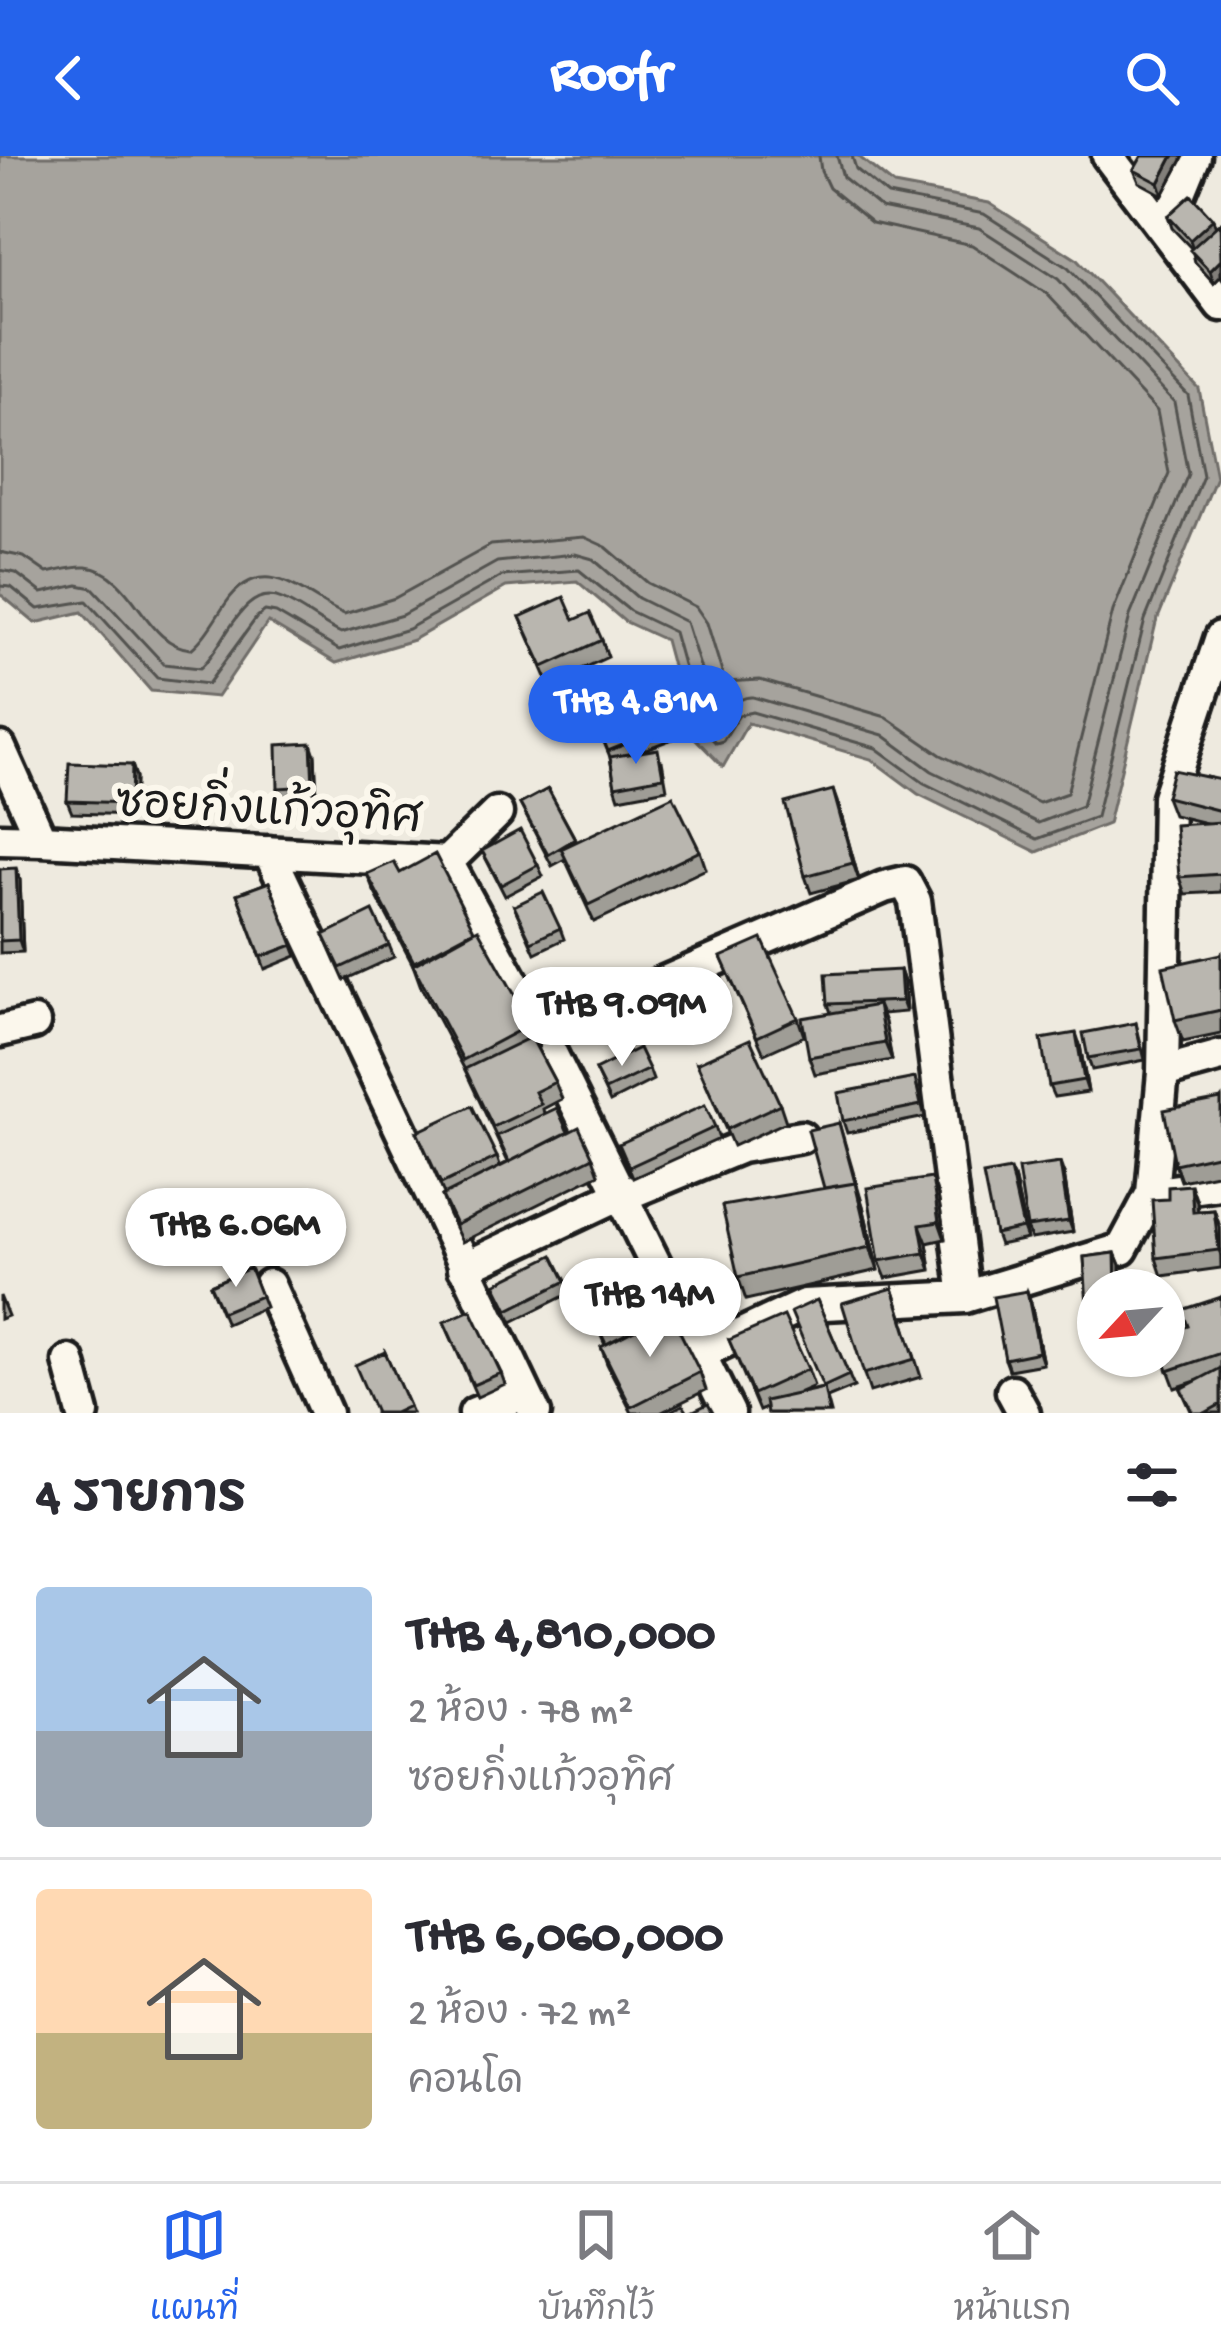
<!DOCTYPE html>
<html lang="th">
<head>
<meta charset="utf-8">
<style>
  body { margin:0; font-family:"Gochi Hand","Playpen Sans Thai",sans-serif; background:#f2f2f3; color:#2b2b33; height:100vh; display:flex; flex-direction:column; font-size:45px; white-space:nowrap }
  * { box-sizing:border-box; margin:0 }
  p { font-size:39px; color:#7c7c81 }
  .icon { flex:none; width:66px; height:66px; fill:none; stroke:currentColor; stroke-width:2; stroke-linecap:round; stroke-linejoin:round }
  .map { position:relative; height:1257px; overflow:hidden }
  .drawer { display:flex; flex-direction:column; background:#fff; flex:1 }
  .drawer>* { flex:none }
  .needle { width:78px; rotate:244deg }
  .controls { position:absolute; left:1077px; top:1113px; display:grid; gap:24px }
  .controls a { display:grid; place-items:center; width:108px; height:108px; border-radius:50%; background:#fff; box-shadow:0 3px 9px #0004; font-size:60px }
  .price { position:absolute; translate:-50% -102px; padding:0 27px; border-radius:42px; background:#fff; color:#222; font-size:39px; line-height:78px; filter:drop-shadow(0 3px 6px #0008) }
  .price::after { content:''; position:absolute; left:50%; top:72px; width:36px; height:27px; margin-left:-18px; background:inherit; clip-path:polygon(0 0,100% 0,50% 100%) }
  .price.on { background:#2563eb; color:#fff }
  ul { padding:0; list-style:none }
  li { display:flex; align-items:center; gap:36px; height:300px; padding:0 36px }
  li+li { border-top:3px solid #e1e1e2 }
  li span { display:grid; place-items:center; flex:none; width:336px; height:240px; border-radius:12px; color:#555 }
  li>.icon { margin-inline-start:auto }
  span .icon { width:144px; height:144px; fill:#fffc; stroke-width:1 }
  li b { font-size:51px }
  h2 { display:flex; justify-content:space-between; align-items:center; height:144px; padding:0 36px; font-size:51px }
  header { display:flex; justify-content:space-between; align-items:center; height:156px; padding:0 36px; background:#2563eb; color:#fff; font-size:54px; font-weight:700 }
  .tab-bar { display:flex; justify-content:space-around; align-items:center; height:168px; border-top:3px solid #e1e1e2; background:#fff; font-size:33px; color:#7c7c81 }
  .tab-bar a { display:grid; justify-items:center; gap:6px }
  .tab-bar .on { color:#2563eb }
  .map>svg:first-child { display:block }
  .water { fill:#a6a39d; stroke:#6f6d69; stroke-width:3 }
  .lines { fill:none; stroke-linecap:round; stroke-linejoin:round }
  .shore { stroke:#535250; stroke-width:3 }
  .minor-casing { stroke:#1c1c1c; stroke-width:39 }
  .minor { stroke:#fbf7ec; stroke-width:30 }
  .wall { fill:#9f9d96; stroke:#1c1c1c; stroke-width:3 }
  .shaded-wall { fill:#827f7a; stroke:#1c1c1c; stroke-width:3 }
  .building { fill:#b9b6af; stroke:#1c1c1c; stroke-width:3 }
  .labels { text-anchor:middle; stroke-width:12; stroke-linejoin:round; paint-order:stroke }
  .street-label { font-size:45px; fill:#1c1c1c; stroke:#fbf7ec }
</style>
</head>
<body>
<header><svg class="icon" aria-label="back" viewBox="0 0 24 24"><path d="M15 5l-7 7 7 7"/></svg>Roofr<svg class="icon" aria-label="search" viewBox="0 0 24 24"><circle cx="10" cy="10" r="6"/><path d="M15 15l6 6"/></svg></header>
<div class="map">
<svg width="1221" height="1257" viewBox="0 0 1221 1257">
  <rect width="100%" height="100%" fill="#eeeadf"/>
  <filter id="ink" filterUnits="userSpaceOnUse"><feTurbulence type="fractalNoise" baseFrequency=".00833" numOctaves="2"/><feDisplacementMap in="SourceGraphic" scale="24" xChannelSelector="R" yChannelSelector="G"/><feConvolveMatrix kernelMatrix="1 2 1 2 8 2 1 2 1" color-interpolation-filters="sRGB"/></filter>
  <g filter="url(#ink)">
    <path class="water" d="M 0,0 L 858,0 L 894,29 L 989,47 L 1076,103 L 1199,233 L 1216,321 L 1156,467 L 1108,668 L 1037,696 L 918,638 L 871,603 L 748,567 L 723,611 L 690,577 L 665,484 L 624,465 L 577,425 L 506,431 L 413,484 L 336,507 L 268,466 L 217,541 L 151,535 L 82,456 L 35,467 L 0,438 Z"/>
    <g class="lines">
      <path class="shore" d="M 0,396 L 24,401 L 47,417 C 59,415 73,410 86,411 C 135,416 144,489 191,493 C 205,482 215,463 226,447 C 264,393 303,440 344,458 L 395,442 L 491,389 L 584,381 L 606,391 L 648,427 L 696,451 L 707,467 L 725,526 L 760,524 L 886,561 L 941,599 L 1039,647 L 1067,637 L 1113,455 L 1169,317 L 1157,255 L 1047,138 L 972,89 L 872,67 L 829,32 L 821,15 L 819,0
        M 0,414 L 16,417 L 42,437 L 78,429 L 93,432 L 164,508 L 200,512 C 224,494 242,425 282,443 C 303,452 321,468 341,477 L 402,459 L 497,406 L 575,398 L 593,403 L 638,442 L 686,466 L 715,558 C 729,557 735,540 753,541 L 883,579 L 932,615 L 1038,667 L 1082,650 L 1130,460 L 1188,318 L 1174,246 L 1058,123 L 979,72 L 881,52 L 843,21 L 837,0
        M 0,430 L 11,431 L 38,453 L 87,445 L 157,522 L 208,528 L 257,461 L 265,455 L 276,457 L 339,494 L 408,473 L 502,420 L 579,414 L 630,455 L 674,476 L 700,570 L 716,587 L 723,585 L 739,559 L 752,556 L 876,592 L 924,627 L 1037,683 L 1096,661 L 1145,464 L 1203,320 L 1188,239 L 1068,112 L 984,58 L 888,39 L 856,13 L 852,0"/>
      <defs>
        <path id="minor" d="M 1108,0 L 1221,149
          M 1165,73 L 1195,0
          M 0,592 L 41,684 L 447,706 L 542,879 L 729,1257
          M 0,683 L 41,684
          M 269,696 L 535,1257
          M 447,706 L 497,657
          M 0,875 L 34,867
          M 542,879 L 884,731 L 905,726 L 915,745 L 965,1141
          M 1163,916 L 1221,900
          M 1156,1037 L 1221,1028
          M 622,1040 L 741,991 L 801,981
          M 464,1112 L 621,1038
          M 269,1129 L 326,1257
          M 699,1198 L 804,1149 L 965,1141 L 1122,1093 L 1152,1037 L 1163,916 L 1168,641 L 1221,481
          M 69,1205 L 83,1257
          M 1012,1235 L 1024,1257
          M 475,1257 L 525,1237"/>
      </defs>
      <use href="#minor" class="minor-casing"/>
      <use href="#minor" class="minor"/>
    </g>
    <path class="wall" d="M 1142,0 L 1184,0 L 1163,39 L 1139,26 L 1134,14 Z
      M 1168,60 L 1216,70 L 1221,68 L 1221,120 L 1214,127 L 1195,106 L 1192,93 L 1172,72 Z
      M 520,461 L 574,464 L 602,484 L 608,501 L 549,528 Z
      M 662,547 L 675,582 L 638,596 L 662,605 L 667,633 L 619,642 L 615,630 L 610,601 L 598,571 Z
      M 315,599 L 317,642 L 283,644 L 278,632 Z
      M 132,609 L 136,621 L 135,659 L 72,657 L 67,645 Z
      M 1221,624 L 1221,736 L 1185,738 L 1179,721 L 1206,667 L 1173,659 L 1166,641 Z
      M 548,633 L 577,686 L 700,695 L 706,713 L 594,766 L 565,703 L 552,710 L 520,648 Z
      M 839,651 L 859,724 L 811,737 L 805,720 Z
      M 482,695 L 538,709 L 543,720 L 505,740 Z
      M 0,713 L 20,724 L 23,796 L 0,797 Z
      M 400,717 L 474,775 L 531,868 L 539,891 L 537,892 L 555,926 L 562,943 L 543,953 L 544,958 L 568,976 L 593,1001 L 599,1018 L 462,1086 L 448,1057 L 442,1040 L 444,1038 L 417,976 L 497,1001 L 500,1010 L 508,1006 L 466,916 L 421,831 L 413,809 L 374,735 L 367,718 Z
      M 269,726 L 297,800 L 265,813 L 237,738 Z
      M 514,750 L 560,772 L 564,783 L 535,797 Z
      M 324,779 L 389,789 L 394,801 L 344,824 Z
      M 1221,798 L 1221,878 L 1183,886 L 1175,864 Z
      M 721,801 L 798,862 L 804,880 L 764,898 Z
      M 900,814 L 904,826 L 906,856 L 882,858 L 892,904 L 815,918 L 809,901 L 831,857 L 828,848 Z
      M 1136,867 L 1145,904 L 1092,914 L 1088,902 Z
      M 1080,889 L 1088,936 L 1054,941 L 1049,930 Z
      M 697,907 L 780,948 L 786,966 L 733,990 Z
      M 649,913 L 653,924 L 610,946 L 595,914 Z
      M 915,922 L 925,961 L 847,977 L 843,965 Z
      M 1221,943 L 1221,1017 L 1181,1025 L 1175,1008 Z
      M 839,967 L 863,1050 L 878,1114 L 746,1144 L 738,1121 L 824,1032 Z
      M 715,971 L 719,983 L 633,1022 L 619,988 Z
      M 1064,1018 L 1073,1076 L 1031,1083 L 1027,1071 Z
      M 1015,1025 L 1027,1083 L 999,1089 L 995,1078 Z
      M 938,1039 L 945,1083 L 927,1087 L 931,1114 L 886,1122 L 879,1105 Z
      M 1197,1046 L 1198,1055 L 1214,1054 L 1220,1071 L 1221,1112 L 1162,1120 L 1156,1102 Z
      M 1115,1097 L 1120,1109 L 1120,1134 L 1098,1134 L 1098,1191 L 1093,1192 L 1089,1180 L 1084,1101 Z
      M 250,1112 L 265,1151 L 226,1168 L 210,1129 Z
      M 566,1125 L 570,1137 L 512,1166 L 495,1128 Z
      M 893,1132 L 921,1221 L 870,1236 L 864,1218 Z
      M 1027,1135 L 1031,1147 L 1043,1208 L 1009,1214 L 1005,1203 Z
      M 0,1140 L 8,1160 L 0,1163 Z
      M 1221,1141 L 1221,1257 L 1192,1257 L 1181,1233 L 1199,1224 L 1175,1232 L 1163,1200 L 1188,1170 Z
      M 817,1144 L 854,1231 L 827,1242 L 831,1257 L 767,1257 L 766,1252 L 759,1255 L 729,1184 L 808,1213 L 814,1230 L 798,1237 L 823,1232 Z
      M 588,1151 L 637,1172 L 700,1216 L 706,1234 L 660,1257 L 632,1257 L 607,1208 L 601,1191 L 605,1189 Z
      M 444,1166 L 501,1217 L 505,1228 L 477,1241 Z
      M 385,1196 L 412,1257 L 375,1257 Z"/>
    <path class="shaded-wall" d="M 1173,0 L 1184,0 L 1163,39 L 1159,27 Z
      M 1213,63 L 1217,75 L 1194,96 L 1190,84 Z
      M 1221,104 L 1221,120 L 1214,127 L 1210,115 Z
      M 311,587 L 315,599 L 317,642 L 313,630 Z
      M 132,609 L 136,621 L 135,659 L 131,647 Z
      M 833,634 L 839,651 L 859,724 L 853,707 Z
      M 16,712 L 20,724 L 23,796 L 19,784 Z
      M 900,814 L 904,826 L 906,856 L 902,845 Z
      M 878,849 L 885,866 L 892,904 L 885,887 Z
      M 1076,877 L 1080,889 L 1088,936 L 1084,924 Z
      M 1060,1007 L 1064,1018 L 1073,1076 L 1069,1065 Z
      M 1010,1014 L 1015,1025 L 1027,1083 L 1023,1072 Z
      M 932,1022 L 938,1039 L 945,1083 L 939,1066 Z
      M 855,1027 L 863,1050 L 878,1114 L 870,1091 Z
      M 1191,1029 L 1197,1046 L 1199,1073 L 1193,1056 Z
      M 1214,1054 L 1220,1071 L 1221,1099 L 1219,1094 Z
      M 920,1069 L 927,1087 L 931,1114 L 925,1097 Z
      M 1115,1097 L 1120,1109 L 1120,1134 L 1116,1134 Z
      M 1027,1135 L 1031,1147 L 1043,1208 L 1039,1196 Z"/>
    <path class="building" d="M 1142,0 L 1173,0 L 1159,27 L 1134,14 Z
      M 1191,39 L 1213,63 L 1190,84 L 1168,60 Z
      M 1220,67 L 1221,104 L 1210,115 L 1190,94 Z
      M 564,441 L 574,464 L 590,457 L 602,484 L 543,511 L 520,461 Z
      M 662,547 L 671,570 L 608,595 L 598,571 Z
      M 311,587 L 313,630 L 278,632 L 277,589 Z
      M 658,593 L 663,621 L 615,630 L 610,601 Z
      M 69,607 L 132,609 L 131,647 L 67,645 Z
      M 1173,614 L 1221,624 L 1221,655 L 1166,641 Z
      M 548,633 L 575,683 L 548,699 L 520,648 Z
      M 833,634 L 853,707 L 805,720 L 785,647 Z
      M 673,640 L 700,695 L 588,749 L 561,693 Z
      M 1221,666 L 1221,718 L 1179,721 L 1175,669 Z
      M 520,674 L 538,709 L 501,729 L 482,695 Z
      M 435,698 L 474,774 L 414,806 L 367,718 L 394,706 L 400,717 Z
      M 16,712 L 19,784 L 0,785 L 0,713 Z
      M 269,726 L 293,789 L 261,801 L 237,738 Z
      M 543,736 L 560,772 L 531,786 L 514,750 Z
      M 373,755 L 389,789 L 340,812 L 324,779 Z
      M 478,773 L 531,868 L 463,904 L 413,809 Z
      M 762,783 L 798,862 L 757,881 L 721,801 Z
      M 1221,798 L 1221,854 L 1175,864 L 1163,811 Z
      M 900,814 L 902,845 L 828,848 L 826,818 Z
      M 878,849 L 885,887 L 809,901 L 802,862 Z
      M 1136,867 L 1141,893 L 1088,902 L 1083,877 Z
      M 1076,877 L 1084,924 L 1049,930 L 1041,883 Z
      M 531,881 L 555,926 L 535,936 L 541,948 L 493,971 L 465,913 Z
      M 750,883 L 780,948 L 727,973 L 697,907 Z
      M 639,892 L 649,913 L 605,934 L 595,914 Z
      M 915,922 L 921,949 L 843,965 L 838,937 Z
      M 1221,943 L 1221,998 L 1175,1008 L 1164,954 Z
      M 705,949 L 715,971 L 629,1011 L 619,988 Z
      M 472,950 L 497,1001 L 441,1028 L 417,976 Z
      M 557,952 L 568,976 L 509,1006 L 497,980 Z
      M 839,967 L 856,1030 L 855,1027 L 824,1032 L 808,974 Z
      M 579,971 L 593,1001 L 456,1069 L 442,1040 Z
      M 1060,1007 L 1069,1065 L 1027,1071 L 1018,1013 Z
      M 1010,1014 L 1023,1072 L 995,1078 L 983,1019 Z
      M 932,1022 L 939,1066 L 920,1069 L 925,1097 L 879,1105 L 867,1032 Z
      M 855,1027 L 870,1091 L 738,1121 L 722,1050 Z
      M 1191,1029 L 1193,1056 L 1214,1054 L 1219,1094 L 1156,1102 L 1152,1044 L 1168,1043 L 1168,1031 Z
      M 1115,1097 L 1116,1134 L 1098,1134 L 1098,1179 L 1089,1180 L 1084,1101 Z
      M 553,1099 L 566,1125 L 508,1154 L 495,1128 Z
      M 250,1112 L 261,1140 L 222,1156 L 210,1129 Z
      M 893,1132 L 915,1203 L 864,1218 L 842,1147 Z
      M 1027,1135 L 1039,1196 L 1005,1203 L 993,1141 Z
      M 619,1136 L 637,1172 L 606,1188 L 588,1151 Z
      M 1221,1141 L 1221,1197 L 1168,1215 L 1163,1200 L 1164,1178 L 1188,1170 L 1182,1154 Z
      M 817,1144 L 849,1219 L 823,1231 L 791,1156 Z
      M 471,1154 L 501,1217 L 473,1229 L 444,1166 Z
      M 670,1156 L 700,1216 L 631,1251 L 601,1191 Z
      M 784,1160 L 808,1213 L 753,1238 L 729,1184 Z
      M 385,1196 L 409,1250 L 394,1257 L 376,1257 L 355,1209 Z
      M 1221,1212 L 1221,1248 L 1205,1257 L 1194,1257 L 1181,1233 Z
      M 824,1232 L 829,1257 L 767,1257 L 765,1245 Z
      M 708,1248 L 713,1257 L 689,1257 Z
      M 683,1249 L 688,1257 L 667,1257 Z"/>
  </g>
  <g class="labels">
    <g class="street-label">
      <text transform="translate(268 651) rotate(3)" y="16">ซอยกิ่งแก้วอุทิศ</text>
    </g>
  </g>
</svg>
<div class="controls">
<a><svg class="needle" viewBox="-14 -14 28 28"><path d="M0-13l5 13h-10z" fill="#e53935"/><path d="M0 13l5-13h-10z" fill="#7c7c81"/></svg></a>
</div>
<b class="price on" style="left:636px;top:611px">THB 4.81M</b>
<b class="price" style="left:622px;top:913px">THB 9.09M</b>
<b class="price" style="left:236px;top:1134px">THB 6.06M</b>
<b class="price" style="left:650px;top:1204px">THB 14M</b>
</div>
<section class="drawer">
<h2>4 รายการ<svg class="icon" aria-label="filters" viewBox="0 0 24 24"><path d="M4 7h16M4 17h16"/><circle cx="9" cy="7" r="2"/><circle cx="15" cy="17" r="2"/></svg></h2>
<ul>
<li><span style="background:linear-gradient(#a9c7e8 60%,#9aa5b1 0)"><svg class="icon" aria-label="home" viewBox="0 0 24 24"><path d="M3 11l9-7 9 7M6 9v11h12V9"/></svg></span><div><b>THB 4,810,000</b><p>2 ห้อง · 78 m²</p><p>ซอยกิ่งแก้วอุทิศ</p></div></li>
<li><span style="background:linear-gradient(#ffd9b3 60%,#c2b280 0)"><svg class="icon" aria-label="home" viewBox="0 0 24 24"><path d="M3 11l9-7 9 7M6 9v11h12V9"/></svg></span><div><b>THB 6,060,000</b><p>2 ห้อง · 72 m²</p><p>คอนโด</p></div></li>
</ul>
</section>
<nav class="tab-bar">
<a class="on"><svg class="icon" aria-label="map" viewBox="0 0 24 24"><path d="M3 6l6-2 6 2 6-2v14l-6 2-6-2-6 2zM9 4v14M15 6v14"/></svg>แผนที่</a>
<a><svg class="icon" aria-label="saved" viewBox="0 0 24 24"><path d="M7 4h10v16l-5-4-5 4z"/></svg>บันทึกไว้</a>
<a><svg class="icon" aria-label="home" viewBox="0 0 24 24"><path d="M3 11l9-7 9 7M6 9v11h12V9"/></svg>หน้าแรก</a>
</nav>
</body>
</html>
